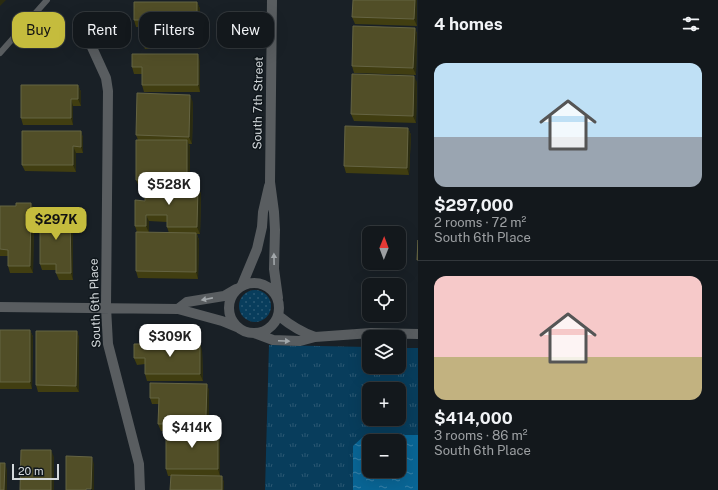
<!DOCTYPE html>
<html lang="en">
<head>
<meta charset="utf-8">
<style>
  body { margin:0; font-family:"Public Sans",sans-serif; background:#202529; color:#f1f3f6; height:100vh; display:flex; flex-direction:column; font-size:15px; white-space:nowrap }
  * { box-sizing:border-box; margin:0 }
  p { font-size:13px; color:#9da0a3 }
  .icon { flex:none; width:22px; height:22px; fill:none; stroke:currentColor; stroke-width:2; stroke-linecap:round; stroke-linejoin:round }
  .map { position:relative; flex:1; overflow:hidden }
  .sheet { display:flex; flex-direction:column; background:#13181c; width:300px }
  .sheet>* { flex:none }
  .top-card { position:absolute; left:12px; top:12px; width:346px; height:36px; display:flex; gap:8px }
  .needle { width:26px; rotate:1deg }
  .tools { position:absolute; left:362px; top:226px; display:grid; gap:8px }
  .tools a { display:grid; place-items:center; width:44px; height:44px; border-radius:8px; background:#13181c; box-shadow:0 4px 16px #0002,0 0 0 1px #32373b; font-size:20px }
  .scale { position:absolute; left:12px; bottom:10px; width:47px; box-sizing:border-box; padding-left:4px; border:2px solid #d3d8db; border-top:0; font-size:11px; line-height:14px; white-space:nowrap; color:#d3d8db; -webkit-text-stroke:3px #10171c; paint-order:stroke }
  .price { position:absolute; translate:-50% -34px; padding:0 9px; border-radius:8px; background:#fff; color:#222; font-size:13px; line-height:26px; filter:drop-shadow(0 1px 2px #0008) }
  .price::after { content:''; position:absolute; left:50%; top:24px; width:12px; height:9px; margin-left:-6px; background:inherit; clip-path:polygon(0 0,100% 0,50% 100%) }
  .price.selected { background:#c5bc3d; color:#111 }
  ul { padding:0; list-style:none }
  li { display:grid; align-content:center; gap:8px; height:212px; padding:0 16px }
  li+li { border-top:1px solid #32373b }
  li span { display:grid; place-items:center; height:124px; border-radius:12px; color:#555 }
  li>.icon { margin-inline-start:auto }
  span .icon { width:72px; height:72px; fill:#fffc; stroke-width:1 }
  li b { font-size:17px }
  h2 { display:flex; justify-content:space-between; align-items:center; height:48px; padding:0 16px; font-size:17px }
  .chip { padding:0 14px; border-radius:12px; background:#13181c; box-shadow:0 4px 16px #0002,0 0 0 1px #32373b; font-size:14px; line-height:36px }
  .chip.selected { background:#c5bc3d; color:#111 }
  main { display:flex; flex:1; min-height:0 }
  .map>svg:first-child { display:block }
  .grass { fill:url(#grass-dots) }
  .park { fill:url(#park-tufts); fill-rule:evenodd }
  .water { fill:url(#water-ripples); fill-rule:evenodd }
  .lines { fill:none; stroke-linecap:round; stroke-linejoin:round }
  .lane { stroke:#595d60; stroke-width:6 }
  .street { stroke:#595d60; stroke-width:10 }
  .wall { fill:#413e11; fill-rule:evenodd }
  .shaded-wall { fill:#2a2b10 }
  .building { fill:#514e27; stroke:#656443 }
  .oneway { fill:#a2a7aa }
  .labels { text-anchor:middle; stroke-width:3; stroke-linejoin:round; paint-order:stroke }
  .street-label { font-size:12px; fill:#d3d8db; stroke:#10171c }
</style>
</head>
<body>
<main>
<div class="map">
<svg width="418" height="490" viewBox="0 0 418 490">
  <defs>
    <pattern id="grass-dots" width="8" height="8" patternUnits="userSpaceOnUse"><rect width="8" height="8" fill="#083d5c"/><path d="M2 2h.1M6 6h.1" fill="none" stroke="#2b5873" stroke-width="1.8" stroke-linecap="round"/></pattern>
    <pattern id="park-tufts" width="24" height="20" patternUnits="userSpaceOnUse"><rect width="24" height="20" fill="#083d5c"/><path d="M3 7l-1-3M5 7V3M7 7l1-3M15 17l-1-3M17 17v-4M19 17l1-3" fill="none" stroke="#2b5873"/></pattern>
    <pattern id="water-ripples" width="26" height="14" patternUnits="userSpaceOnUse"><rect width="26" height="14" fill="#096595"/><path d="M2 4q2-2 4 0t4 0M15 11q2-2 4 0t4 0" fill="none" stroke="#3881a8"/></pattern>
  </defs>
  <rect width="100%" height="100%" fill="#192026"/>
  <path class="grass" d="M239 306a16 16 0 1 1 32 0a16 16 0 1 1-32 0Z"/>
  <path class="park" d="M 269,345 L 369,347 L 369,367 L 399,367 L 399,348 L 418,348 L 418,490 L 265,490 ZM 369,389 L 399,389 L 399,419 L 369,419 ZM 369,441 L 399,441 L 399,471 L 369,471 Z"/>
  <path class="water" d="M 365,435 L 418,435 L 418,490 L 353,490 L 353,446 ZM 369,441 L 399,441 L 399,471 L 369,471 Z"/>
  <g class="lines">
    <path class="lane" d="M 0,53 L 47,0"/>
    <path class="street" d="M 272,0 L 270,182 L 274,212 L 275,230 L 274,269 L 278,298
      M 90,43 L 106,78 L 108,91 L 106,307 L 108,344 L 139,464 L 140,490
      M229 308a25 25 0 1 1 50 0a25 25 0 1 1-50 0Z
      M 242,285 L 257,249 L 262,227 L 263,212 L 269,186
      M 0,307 L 178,309 L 222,321 L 239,328
      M 178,309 L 187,302 L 224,296 L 236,289
      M 279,316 C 290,325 301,332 315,337
      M 254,333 L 273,340 L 300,341 L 315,337 L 371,333 L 418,334"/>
  </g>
  <path class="wall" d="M 417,0 L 417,26 L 355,24 L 352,17 Z
    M 197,2 L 200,9 L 200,49 L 145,49 L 142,42 L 142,27 L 136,27 L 134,20 Z
    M 415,28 L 417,34 L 416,75 L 354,73 L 352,66 Z
    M 200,61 L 200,92 L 144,92 L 142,85 L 142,74 L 134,74 L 132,67 Z
    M 417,82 L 416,123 L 354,121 L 351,114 Z
    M 78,85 L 81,92 L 81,106 L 73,106 L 73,125 L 23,125 L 21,118 Z
    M 193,102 L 192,144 L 189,144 L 190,147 L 190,187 L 198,187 L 201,194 L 200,234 L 197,234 L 199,240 L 198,279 L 138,278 L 136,271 L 137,232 L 135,226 L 145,201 L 145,187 L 139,187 L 136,180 L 138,140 L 136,135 ZM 149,221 L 167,222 L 167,227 L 169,233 L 149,233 Z
    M 408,128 L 411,135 L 409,175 L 346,173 L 344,166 Z
    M 81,131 L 83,138 L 83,153 L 76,153 L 76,172 L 25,171 L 22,165 Z
    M 31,203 L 34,210 L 33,273 L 10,273 L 8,266 L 8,256 L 0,256 L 0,206 L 16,206 Z
    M 70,211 L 73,218 L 73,280 L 59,280 L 56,273 L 56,270 L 42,270 L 40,264 L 53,216 Z
    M 0,330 L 30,330 L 33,337 L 32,389 L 0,389 Z
    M 77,331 L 79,338 L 79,392 L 38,392 L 36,385 Z
    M 202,350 L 203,381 L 147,381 L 145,374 L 145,364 L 137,365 L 134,358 Z
    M 207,384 L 209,391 L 209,423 L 177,423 L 177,429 L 220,436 L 220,476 L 222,476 L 224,483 L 224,490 L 170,490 L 171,476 L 168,476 L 166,469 L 166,431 L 161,431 L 158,424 L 159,404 L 152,404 L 150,398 Z"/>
  <path class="shaded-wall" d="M 0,0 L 6,0 L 0,6 Z
    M 415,0 L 417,0 L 417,26 L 414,19 Z
    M 197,2 L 200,9 L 200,49 L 197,42 Z
    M 415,28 L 417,34 L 416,75 L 413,68 Z
    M 198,54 L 200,61 L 200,92 L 198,85 Z
    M 414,76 L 417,82 L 416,123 L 413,116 Z
    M 78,85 L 81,92 L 81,106 L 78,99 Z
    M 190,95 L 193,102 L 192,144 L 189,137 Z
    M 71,99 L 73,106 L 73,125 L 71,118 Z
    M 408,128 L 411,135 L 409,175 L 407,168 Z
    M 81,131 L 83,138 L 83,153 L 81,147 Z
    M 187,140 L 190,147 L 190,187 L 187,180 Z
    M 73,146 L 76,153 L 76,172 L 73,165 Z
    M 198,187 L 201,194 L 200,234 L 197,227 Z
    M 31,203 L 34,210 L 33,273 L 30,266 Z
    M 70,211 L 73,218 L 73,280 L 71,273 Z
    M 146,215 L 149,221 L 149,233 L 146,226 Z
    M 196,233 L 199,240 L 198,279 L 196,272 Z
    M 30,330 L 33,337 L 32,389 L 30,382 Z
    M 77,331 L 79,338 L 79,392 L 76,386 Z
    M 200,343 L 202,350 L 203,381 L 200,374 Z
    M 207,384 L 209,391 L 209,423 L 206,416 Z
    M 174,416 L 177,423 L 177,431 L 174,424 Z
    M 218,429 L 220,436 L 220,476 L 218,469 Z
    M 51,450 L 54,457 L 54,490 L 51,490 Z
    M 92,457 L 94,464 L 94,490 L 92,490 L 91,489 Z
    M 5,463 L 7,470 L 7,490 L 4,490 Z
    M 222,476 L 224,483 L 224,490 L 222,490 Z"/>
  <path class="building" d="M 353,0 L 415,0 L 414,19 L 352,17 Z
    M 134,2 L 197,2 L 197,42 L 142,42 L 142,20 L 134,20 Z
    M 353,26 L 415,28 L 413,68 L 352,66 Z
    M 132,54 L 198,54 L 198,85 L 142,85 L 142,67 L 132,67 Z
    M 352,74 L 414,76 L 413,116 L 351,114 Z
    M 21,85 L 78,85 L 78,99 L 71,99 L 71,118 L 21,118 Z
    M 137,93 L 190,95 L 189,137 L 136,135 Z
    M 345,126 L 408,128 L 407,168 L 344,166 Z
    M 22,131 L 81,131 L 81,147 L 73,146 L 73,165 L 22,165 Z
    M 136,140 L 187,140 L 187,180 L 136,180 Z
    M 145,186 L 198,187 L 197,227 L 167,227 L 167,215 L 146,215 L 146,226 L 135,226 L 135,200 L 145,201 Z
    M 16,203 L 31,203 L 30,266 L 8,266 L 8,250 L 0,249 L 0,206 L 16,206 Z
    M 52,211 L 70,211 L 71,273 L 56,273 L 56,264 L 40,264 L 40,216 L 53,216 Z
    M 136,232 L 196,233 L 196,272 L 136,271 Z
    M 418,240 L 418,260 L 417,260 Z
    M 0,330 L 30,330 L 30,382 L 0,382 Z
    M 36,331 L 77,331 L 76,386 L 36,385 Z
    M 200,343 L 200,374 L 145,374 L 145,358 L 134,358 L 134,344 Z
    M 150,383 L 207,384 L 206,416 L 174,416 L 174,424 L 158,424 L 159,398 L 150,398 Z
    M 166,429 L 218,429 L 218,469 L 166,469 Z
    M 21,450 L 51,450 L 51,490 L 20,490 Z
    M 66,456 L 92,457 L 91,489 L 86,489 L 86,490 L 66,490 Z
    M 0,463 L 5,463 L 4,490 L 0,490 Z
    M 171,475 L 222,476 L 222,490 L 170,490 Z"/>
  <defs><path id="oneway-solid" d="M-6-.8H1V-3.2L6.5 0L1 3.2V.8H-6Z"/></defs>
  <g class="oneway">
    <use href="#oneway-solid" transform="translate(274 259) rotate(-91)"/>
    <use href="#oneway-solid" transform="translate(207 299) rotate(169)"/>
    <use href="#oneway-solid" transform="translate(284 341) rotate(3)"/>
  </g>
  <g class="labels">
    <g class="street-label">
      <text transform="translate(258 103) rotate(-89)" y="4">South 7th Street</text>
      <text transform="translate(95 303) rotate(-92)" y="4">South 6th Place</text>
    </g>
  </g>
</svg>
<div class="tools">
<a><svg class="needle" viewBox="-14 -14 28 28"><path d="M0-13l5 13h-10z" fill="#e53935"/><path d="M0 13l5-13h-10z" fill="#9da0a3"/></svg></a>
<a><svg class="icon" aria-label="locate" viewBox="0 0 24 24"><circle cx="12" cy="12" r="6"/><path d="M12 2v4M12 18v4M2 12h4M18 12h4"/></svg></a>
<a><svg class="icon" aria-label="layers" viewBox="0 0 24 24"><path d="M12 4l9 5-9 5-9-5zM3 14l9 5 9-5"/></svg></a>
<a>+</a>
<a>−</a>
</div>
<div class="scale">20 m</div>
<b class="price" style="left:169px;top:206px">$528K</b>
<b class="price selected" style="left:56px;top:241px">$297K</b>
<b class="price" style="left:170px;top:358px">$309K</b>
<b class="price" style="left:192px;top:449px">$414K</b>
<div class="top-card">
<a class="chip selected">Buy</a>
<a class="chip">Rent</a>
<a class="chip">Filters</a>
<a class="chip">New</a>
</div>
</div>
<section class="sheet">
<h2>4 homes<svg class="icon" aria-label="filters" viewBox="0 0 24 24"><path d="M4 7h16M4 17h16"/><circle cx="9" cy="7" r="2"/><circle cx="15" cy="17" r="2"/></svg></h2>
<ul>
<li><span style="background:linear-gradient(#bfe0f5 60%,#9aa5b1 0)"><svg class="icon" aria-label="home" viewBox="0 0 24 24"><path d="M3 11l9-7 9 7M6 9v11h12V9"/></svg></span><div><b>$297,000</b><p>2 rooms · 72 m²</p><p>South 6th Place</p></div></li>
<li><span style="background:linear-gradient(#f6c9c9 65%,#c2b280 0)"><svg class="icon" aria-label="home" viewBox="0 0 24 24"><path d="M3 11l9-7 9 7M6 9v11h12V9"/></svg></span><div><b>$414,000</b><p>3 rooms · 86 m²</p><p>South 6th Place</p></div></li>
</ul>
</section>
</main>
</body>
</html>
